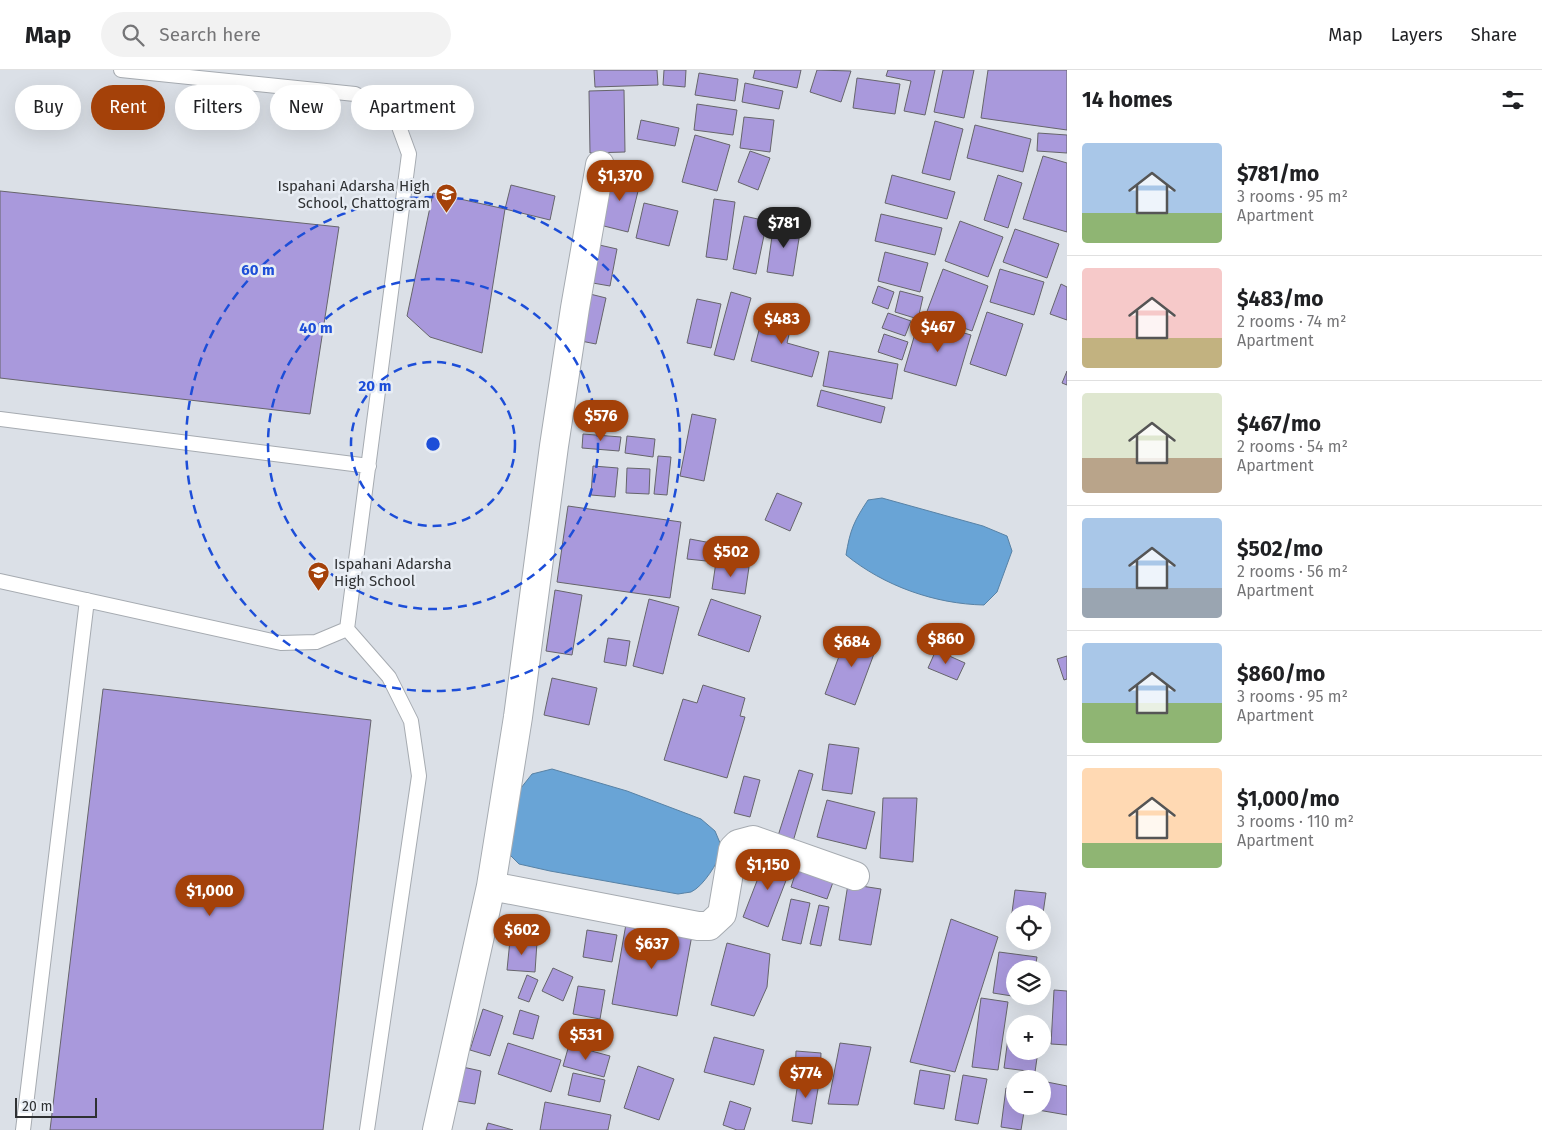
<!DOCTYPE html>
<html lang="en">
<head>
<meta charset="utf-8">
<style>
  body { margin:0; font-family:"Fira Sans",sans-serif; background:#f2f2f2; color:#202124; height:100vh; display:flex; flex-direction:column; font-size:19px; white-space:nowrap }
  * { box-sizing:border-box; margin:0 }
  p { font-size:16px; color:#757577 }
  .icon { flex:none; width:28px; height:28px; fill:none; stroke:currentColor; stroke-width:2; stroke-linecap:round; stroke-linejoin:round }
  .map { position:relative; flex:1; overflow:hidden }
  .side { display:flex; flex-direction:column; background:#fff; width:475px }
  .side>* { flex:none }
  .hud { position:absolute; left:15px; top:15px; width:475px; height:45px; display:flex; gap:10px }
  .fabs { position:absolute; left:1006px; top:835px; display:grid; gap:10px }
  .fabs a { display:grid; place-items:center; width:45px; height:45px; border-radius:50%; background:#fff; box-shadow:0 5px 20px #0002; font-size:25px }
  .scale { position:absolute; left:15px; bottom:12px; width:82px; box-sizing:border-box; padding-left:5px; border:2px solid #2f3133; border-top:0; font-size:14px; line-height:18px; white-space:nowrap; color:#2f3133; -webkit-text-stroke:4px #e8edf4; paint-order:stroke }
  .price { position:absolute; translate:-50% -42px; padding:0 11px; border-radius:18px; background:#a44109; color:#fff; font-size:16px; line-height:32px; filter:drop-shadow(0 1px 2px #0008) }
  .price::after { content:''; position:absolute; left:50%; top:30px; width:15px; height:11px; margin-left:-8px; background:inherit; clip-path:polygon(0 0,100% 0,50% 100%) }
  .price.on { background:#222; color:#fff }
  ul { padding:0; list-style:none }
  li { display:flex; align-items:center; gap:15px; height:125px; padding:0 15px }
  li+li { border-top:1px solid #e0e0e0 }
  li span { display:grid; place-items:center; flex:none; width:140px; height:100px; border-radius:5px; color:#555 }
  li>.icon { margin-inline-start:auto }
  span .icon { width:60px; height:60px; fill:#fffc; stroke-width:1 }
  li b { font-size:21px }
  h2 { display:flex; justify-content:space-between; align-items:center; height:60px; padding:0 15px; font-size:21px }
  .pill { padding:0 18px; border-radius:22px; background:#fff; box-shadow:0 5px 20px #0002; font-size:18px; line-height:45px }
  .pill.on { background:#a44109; color:#fff }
  header { display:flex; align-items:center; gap:30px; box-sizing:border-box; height:70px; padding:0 25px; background:#fff; border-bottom:1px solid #e0e0e0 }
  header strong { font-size:24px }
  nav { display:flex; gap:28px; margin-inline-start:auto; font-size:18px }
  .search { width:350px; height:45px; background:#f2f2f2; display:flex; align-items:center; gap:12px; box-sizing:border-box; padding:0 18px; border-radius:28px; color:#757577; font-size:19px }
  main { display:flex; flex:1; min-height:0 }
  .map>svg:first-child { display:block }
  .water { fill:#69a4d6; stroke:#5882a5 }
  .building { fill:#a999dc; stroke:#66656b }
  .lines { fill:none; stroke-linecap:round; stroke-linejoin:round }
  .lane-casing { stroke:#a6abb1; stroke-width:16 }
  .street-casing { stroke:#a6abb1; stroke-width:30 }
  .lane { stroke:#fff; stroke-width:14 }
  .street { stroke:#fff; stroke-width:28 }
  .ring { fill:none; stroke:#1d4ed8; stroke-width:2.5; stroke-dasharray:9 6 }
  .labels { text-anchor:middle; stroke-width:5; stroke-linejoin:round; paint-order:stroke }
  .poi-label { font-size:15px; fill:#2f3133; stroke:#e8edf4; text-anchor:end }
  .centre { fill:#1d4ed8; stroke:#e8edf4; stroke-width:2.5 }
  .ring-label { font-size:15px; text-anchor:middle; font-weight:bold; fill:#1d4ed8; stroke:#e8edf4; stroke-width:5; stroke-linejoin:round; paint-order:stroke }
</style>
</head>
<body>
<header>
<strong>Map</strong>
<div class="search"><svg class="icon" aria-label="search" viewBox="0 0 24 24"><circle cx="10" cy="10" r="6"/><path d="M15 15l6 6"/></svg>Search here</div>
<nav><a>Map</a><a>Layers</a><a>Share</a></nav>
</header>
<main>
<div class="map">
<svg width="1067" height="1060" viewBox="0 0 1067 1060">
  <rect width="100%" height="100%" fill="#dbe0e7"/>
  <path class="water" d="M 882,428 L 983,456 L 1007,466 L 1012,481 L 997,522 L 984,535 C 935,534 884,516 846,485 C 850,460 854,451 868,430 Z
    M 552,699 L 627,721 L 701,749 L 715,761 L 723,780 C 717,793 704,816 691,822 C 687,823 682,823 678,824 L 550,801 L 519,794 L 507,782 L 517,723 L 532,704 Z"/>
  <path class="building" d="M 594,0 L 657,0 L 658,15 L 595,17 Z
    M 664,0 L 686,0 L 685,17 L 663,15 Z
    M 755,0 L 801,0 L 797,18 L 753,8 Z
    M 817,0 L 851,1 L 841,32 L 810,22 Z
    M 888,0 L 935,0 L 925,45 L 904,41 L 911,11 L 886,6 Z
    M 943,0 L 974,0 L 964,48 L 934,42 Z
    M 988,0 L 1067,0 L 1067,60 L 981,48 Z
    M 699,3 L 738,9 L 735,31 L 695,25 Z
    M 857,8 L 900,14 L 895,44 L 853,38 Z
    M 745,13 L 783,21 L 779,39 L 742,32 Z
    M 624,20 L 625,82 L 590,83 L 589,21 Z
    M 697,34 L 737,40 L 733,65 L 694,60 Z
    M 744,47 L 774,50 L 770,82 L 740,78 Z
    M 641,50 L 679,58 L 675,76 L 637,69 Z
    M 935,51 L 963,59 L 950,110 L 922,103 Z
    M 975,55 L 1031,69 L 1023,102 L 967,88 Z
    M 1038,63 L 1067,65 L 1067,83 L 1037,81 Z
    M 695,65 L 730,75 L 717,121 L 682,112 Z
    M 750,81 L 770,88 L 758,120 L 738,112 Z
    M 1043,86 L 1067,93 L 1067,162 L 1023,149 Z
    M 613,102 L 641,109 L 628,162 L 600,155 Z
    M 892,105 L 955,122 L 947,149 L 885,133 Z
    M 998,105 L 1022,113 L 1008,158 L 984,150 Z
    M 511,115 L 555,126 L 550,150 L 505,139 Z
    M 0,121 L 339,157 L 310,344 L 0,308 Z
    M 433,123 L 505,139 L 482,283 L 430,267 L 407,246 Z
    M 714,129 L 735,132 L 727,190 L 706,187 Z
    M 644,133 L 678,141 L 669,176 L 636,168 Z
    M 881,144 L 942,158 L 935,185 L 875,171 Z
    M 744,146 L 767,151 L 756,204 L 733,199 Z
    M 960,151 L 1003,167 L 988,207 L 945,191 Z
    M 774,152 L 801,156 L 793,206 L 767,202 Z
    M 1015,159 L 1059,174 L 1047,208 L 1003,192 Z
    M 595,174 L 617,179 L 610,216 L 587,212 Z
    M 885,182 L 928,193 L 920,222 L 878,211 Z
    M 943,199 L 988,216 L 972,261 L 926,244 Z
    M 1000,199 L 1044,212 L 1034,245 L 990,232 Z
    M 1061,214 L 1067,217 L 1067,250 L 1050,244 Z
    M 878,216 L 894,222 L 888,239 L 872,233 Z
    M 900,221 L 923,227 L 918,249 L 895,242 Z
    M 731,222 L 751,228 L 734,290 L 714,285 Z
    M 586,223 L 606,228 L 596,274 L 576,270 Z
    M 697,229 L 721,234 L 711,278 L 687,273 Z
    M 765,237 L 794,244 L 787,273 L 819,282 L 812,307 L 751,291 Z
    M 987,242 L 1023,254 L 1006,306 L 970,294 Z
    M 888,243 L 911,251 L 905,266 L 882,258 Z
    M 919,250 L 971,265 L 956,316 L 904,301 Z
    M 884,264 L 908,272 L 902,290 L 878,282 Z
    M 829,281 L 898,294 L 892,329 L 823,316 Z
    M 1067,301 L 1067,315 L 1062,313 Z
    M 821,320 L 885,337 L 881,353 L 817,336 Z
    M 692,344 L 716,349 L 704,411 L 680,406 Z
    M 583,364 L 621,367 L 619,381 L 582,378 Z
    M 627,366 L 655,369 L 653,387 L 625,383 Z
    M 658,386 L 671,387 L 667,425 L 654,424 Z
    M 593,396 L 618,398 L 615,427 L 591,425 Z
    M 627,398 L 650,399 L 649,424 L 626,423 Z
    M 777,423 L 802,433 L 790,461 L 765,450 Z
    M 568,436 L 681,452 L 670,528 L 557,512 Z
    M 690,469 L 722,475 L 716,492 L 687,489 Z
    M 716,492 L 749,497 L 745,524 L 712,519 Z
    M 555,520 L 582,525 L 572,585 L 546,581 Z
    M 649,529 L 679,537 L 663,604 L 633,596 Z
    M 711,529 L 761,546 L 749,582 L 698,565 Z
    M 848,562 L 878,573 L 855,635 L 825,624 Z
    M 608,568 L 630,571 L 626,596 L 604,592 Z
    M 936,580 L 965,593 L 957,610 L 928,598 Z
    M 1067,586 L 1067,609 L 1064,610 L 1057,589 Z
    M 552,608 L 597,618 L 589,655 L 544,645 Z
    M 703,615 L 745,628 L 740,646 L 745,647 L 727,708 L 664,690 L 683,629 L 697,633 Z
    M 103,619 L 371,650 L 323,1060 L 50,1060 Z
    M 829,674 L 859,678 L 852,724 L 822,720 Z
    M 799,700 L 813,704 L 792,775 L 777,769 Z
    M 744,706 L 760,710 L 750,747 L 734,743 Z
    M 883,728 L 917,728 L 913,792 L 880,788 Z
    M 827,730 L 875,742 L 866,779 L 817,767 Z
    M 767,785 L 792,795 L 768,857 L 743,847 Z
    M 800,789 L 837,801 L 827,829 L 791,817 Z
    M 848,814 L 881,819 L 871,875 L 839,870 Z
    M 1015,820 L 1046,823 L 1042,850 L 1042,844 L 1015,844 L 1015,857 L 1010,857 Z
    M 791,829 L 810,833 L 801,874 L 782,870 Z
    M 819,835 L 829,837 L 821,876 L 810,874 Z
    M 951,849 L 998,867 L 955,1002 L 910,992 Z
    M 626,854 L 692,865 L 677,946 L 612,934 Z
    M 587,860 L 617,865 L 612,892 L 583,887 Z
    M 510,870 L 537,872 L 535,902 L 507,900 Z
    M 727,873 L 770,884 L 767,917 L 754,946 L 711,935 Z
    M 999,882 L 1037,887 L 1035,899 L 1015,899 L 1015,926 L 1031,926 L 1031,929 L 993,923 Z
    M 553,898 L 573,907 L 563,931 L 542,921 Z
    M 527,905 L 538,910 L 529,932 L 518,928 Z
    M 578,916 L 605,920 L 600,949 L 573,944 Z
    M 1054,920 L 1067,921 L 1067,975 L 1051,974 Z
    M 981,928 L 1008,932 L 998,1000 L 972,997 Z
    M 483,939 L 503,946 L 490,986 L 470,980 Z
    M 520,940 L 539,946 L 533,969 L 513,964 Z
    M 1009,961 L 1015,962 L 1015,981 L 1038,981 L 1035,1002 L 1004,998 Z
    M 714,967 L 764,980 L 754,1015 L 704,1002 Z
    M 508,973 L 561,990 L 551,1022 L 498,1004 Z
    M 840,973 L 871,977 L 858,1035 L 828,1034 Z
    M 569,975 L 610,986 L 604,1007 L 563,996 Z
    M 796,981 L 821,983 L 820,1007 L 795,1005 Z
    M 458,996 L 481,1001 L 475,1034 L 451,1030 Z
    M 638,996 L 674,1009 L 659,1050 L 624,1038 Z
    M 920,1000 L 950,1005 L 944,1039 L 914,1034 Z
    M 573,1003 L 605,1010 L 600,1032 L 568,1025 Z
    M 963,1005 L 987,1009 L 978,1054 L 955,1050 Z
    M 799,1006 L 820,1007 L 812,1054 L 792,1051 Z
    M 1042,1011 L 1067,1016 L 1067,1045 L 1032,1039 L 1032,1036 L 1042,1036 Z
    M 1006,1018 L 1015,1019 L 1015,1036 L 1025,1036 L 1021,1060 L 1001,1057 Z
    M 730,1031 L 751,1038 L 744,1060 L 737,1060 L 723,1055 Z
    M 545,1032 L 611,1045 L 608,1060 L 540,1060 Z
    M 488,1053 L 513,1060 L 486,1060 Z"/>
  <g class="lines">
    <defs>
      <path id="lane" d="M 121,0 L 355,24 L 394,43 L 409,84 L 347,559 L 389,607 L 411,651 L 419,706 L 367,1060
        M 0,349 L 369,396
        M 0,511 L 281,573 L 316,572 L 347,559
        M 23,1060 L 87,530"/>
      <path id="street" d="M 491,816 L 698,856 L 709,856 L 722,844 L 733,779 L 738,774 L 753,770 L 855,806
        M 437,1060 L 491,816 L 518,647 L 554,376 L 575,238 L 600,95"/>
    </defs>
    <use href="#lane" class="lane-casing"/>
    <use href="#street" class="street-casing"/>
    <use href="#lane" class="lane"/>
    <use href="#street" class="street"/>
  </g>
  <g class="ring">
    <circle cx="433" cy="374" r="82"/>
    <circle cx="433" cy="374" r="165"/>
    <circle cx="433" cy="374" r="247"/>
  </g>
  <defs>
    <symbol id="school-pin" viewBox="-11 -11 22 30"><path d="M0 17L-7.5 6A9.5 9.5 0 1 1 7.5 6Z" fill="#a44109" stroke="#e8edf4"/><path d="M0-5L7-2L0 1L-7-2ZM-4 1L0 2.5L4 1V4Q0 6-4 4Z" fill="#fff"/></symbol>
  </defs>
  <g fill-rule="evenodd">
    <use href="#school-pin" x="434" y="112" width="25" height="34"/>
    <use href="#school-pin" x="306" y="490" width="25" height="34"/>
  </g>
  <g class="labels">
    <g class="poi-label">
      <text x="430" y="121">Ispahani Adarsha High<tspan x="430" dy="17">School, Chattogram</tspan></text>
      <text x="334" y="499" text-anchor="start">Ispahani Adarsha<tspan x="334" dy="17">High School</tspan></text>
    </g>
  </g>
  <circle cx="433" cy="374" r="8" class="centre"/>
  <g class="ring-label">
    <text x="258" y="205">60 m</text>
    <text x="316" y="263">40 m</text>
    <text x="375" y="321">20 m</text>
  </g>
</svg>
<div class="fabs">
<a><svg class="icon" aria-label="locate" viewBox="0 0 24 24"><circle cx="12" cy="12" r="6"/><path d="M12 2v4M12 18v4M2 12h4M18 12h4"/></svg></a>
<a><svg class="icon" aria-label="layers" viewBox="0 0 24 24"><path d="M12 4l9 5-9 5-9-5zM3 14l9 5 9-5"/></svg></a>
<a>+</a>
<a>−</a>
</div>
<div class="scale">20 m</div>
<b class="price" style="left:620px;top:132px">$1,370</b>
<b class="price on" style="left:784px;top:179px">$781</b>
<b class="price" style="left:782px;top:275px">$483</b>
<b class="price" style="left:938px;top:283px">$467</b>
<b class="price" style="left:601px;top:372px">$576</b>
<b class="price" style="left:731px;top:508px">$502</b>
<b class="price" style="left:946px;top:595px">$860</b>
<b class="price" style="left:852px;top:598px">$684</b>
<b class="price" style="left:768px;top:821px">$1,150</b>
<b class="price" style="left:210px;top:847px">$1,000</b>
<b class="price" style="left:522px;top:886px">$602</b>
<b class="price" style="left:652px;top:900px">$637</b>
<b class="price" style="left:586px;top:991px">$531</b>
<b class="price" style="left:806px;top:1029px">$774</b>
<div class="hud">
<a class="pill">Buy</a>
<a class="pill on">Rent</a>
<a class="pill">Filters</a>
<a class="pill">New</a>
<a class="pill">Apartment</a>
</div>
</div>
<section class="side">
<h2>14 homes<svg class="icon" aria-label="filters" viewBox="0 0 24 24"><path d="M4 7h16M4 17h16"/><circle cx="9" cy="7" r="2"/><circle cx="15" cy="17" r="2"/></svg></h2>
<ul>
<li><span style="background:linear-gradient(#a9c7e8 70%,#8fb573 0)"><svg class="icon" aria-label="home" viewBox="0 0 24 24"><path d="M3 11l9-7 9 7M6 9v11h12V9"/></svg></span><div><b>$781/mo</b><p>3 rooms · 95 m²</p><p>Apartment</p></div></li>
<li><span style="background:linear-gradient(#f6c9c9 70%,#c2b280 0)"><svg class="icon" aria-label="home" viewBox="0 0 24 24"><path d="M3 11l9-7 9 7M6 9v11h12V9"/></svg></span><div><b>$483/mo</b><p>2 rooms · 74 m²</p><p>Apartment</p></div></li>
<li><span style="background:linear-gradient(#dfe7d0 65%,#b9a48a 0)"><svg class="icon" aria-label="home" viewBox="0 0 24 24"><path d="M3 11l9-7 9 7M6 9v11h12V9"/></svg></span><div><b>$467/mo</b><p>2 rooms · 54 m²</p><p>Apartment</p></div></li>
<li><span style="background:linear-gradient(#a9c7e8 70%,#9aa5b1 0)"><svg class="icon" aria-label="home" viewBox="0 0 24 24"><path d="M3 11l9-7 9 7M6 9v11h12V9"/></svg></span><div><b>$502/mo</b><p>2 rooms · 56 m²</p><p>Apartment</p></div></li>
<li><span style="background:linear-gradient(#a9c7e8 60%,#8fb573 0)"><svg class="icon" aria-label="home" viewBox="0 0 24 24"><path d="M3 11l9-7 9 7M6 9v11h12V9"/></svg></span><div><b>$860/mo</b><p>3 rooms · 95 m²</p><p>Apartment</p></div></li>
<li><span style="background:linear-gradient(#ffd9b3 75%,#8fb573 0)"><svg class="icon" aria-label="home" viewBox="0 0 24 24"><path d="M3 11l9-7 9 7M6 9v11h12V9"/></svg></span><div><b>$1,000/mo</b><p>3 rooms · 110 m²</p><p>Apartment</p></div></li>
</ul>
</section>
</main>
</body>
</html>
